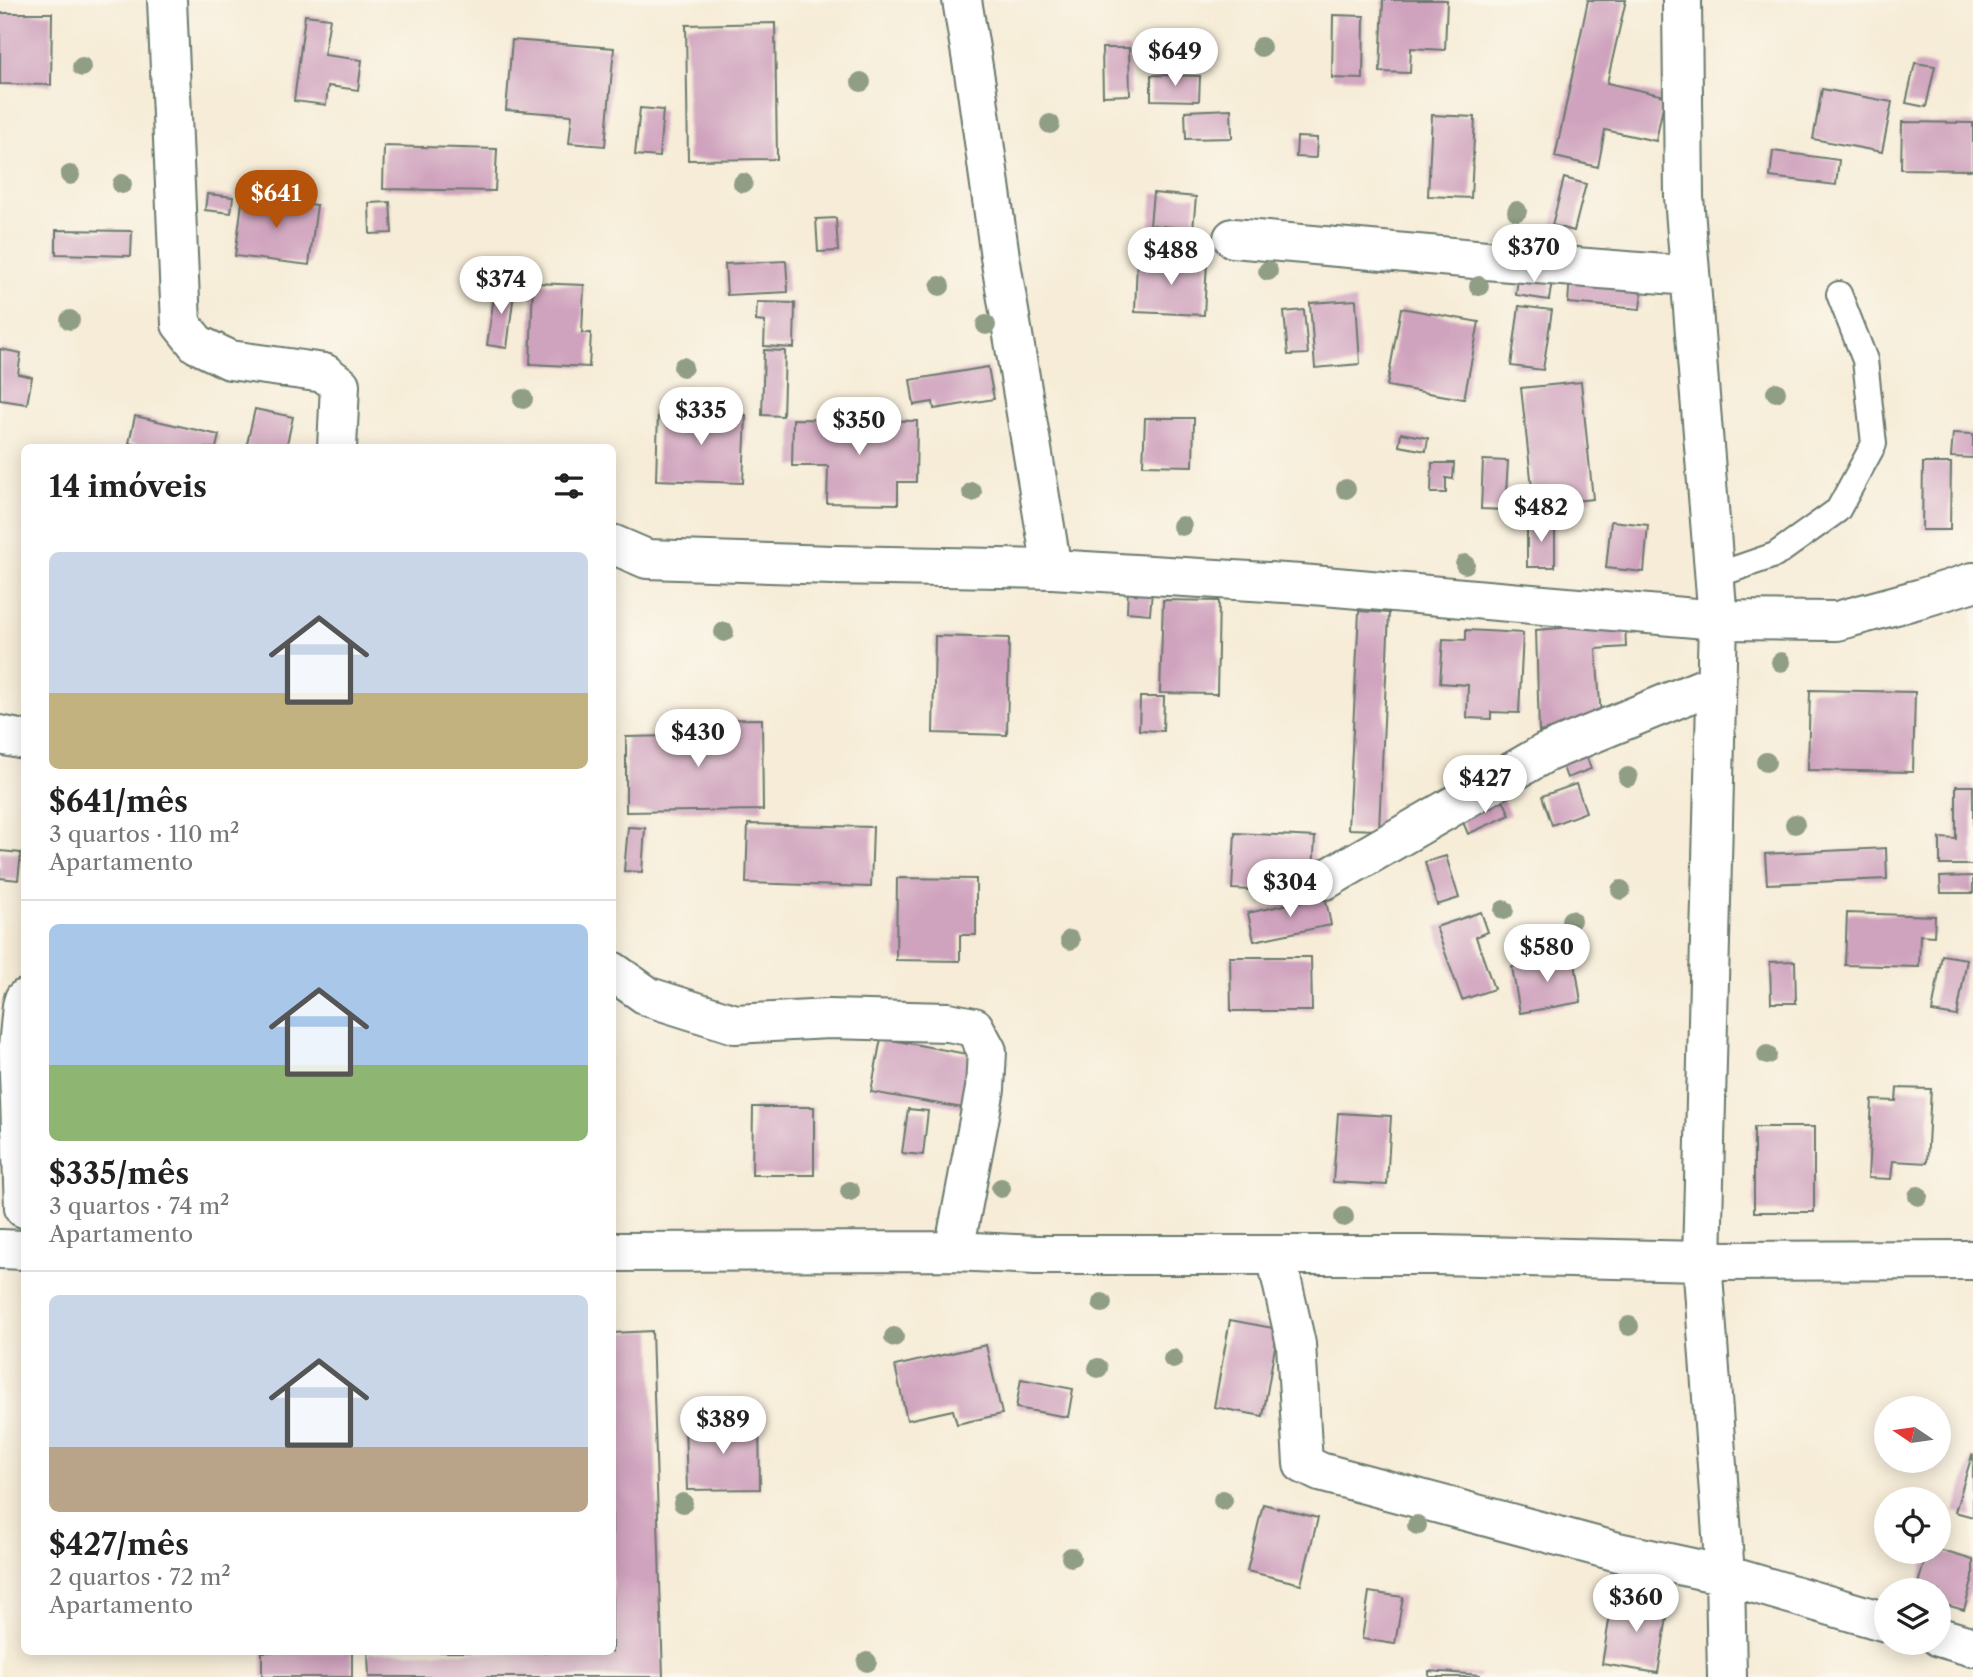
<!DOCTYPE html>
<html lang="pt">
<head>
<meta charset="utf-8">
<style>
  body { margin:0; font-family:"Libre Caslon Text",serif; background:#f6f6f6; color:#222; height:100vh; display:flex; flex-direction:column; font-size:26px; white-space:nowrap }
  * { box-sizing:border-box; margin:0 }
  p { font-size:23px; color:#767676 }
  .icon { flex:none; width:38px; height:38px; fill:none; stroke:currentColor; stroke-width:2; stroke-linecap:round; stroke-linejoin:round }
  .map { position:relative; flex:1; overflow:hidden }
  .panel { position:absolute; left:21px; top:444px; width:595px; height:1211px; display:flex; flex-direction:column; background:#fff; border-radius:10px; box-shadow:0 4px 18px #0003 }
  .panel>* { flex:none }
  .needle { width:46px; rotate:283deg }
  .tools { position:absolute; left:1874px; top:1396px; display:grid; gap:14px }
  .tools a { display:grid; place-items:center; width:77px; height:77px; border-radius:50%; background:#fff; box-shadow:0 4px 18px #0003; font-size:35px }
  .price { position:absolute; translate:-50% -60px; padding:0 16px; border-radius:24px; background:#fff; color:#222; font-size:23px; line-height:46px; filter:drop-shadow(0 2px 4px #0008) }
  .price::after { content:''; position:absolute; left:50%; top:42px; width:21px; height:16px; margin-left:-10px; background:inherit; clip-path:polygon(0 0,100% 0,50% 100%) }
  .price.selected { background:#b45309; color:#fff }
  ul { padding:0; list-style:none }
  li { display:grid; align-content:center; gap:14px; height:371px; padding:0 28px }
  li+li { border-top:2px solid #e0e0e0 }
  li span { display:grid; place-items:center; height:217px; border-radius:10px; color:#555 }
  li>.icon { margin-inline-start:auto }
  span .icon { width:126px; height:126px; fill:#fffc; stroke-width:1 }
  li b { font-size:30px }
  h2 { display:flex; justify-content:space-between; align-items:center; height:84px; padding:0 28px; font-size:30px }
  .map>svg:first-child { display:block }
  .building { fill:#cfa2bd }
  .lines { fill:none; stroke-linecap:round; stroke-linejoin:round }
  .lane-casing { stroke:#6a7a6d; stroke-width:28 }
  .street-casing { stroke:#6a7a6d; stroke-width:42 }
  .lane { stroke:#fff; stroke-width:24 }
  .street { stroke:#fff; stroke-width:38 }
  .tree { fill:#909e86 }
</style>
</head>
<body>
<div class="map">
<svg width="1973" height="1677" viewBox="0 0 1973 1677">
  <rect width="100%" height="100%" fill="#fbf7ec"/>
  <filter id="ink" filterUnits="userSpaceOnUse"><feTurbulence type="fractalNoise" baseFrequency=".0143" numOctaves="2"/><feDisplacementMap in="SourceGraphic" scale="14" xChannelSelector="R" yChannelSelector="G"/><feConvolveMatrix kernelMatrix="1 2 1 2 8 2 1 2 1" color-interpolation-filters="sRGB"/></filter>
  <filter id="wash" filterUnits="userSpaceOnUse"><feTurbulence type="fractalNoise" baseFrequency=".00686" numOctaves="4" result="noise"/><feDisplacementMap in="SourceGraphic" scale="28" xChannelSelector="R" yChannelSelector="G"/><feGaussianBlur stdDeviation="1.57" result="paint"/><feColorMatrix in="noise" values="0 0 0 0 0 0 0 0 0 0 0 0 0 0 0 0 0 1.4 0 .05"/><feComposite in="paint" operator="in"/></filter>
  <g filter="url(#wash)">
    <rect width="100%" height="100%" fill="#f6ecd7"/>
    <g id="blocks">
      <path class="building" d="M 1383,0 L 1447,0 L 1445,50 L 1411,48 L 1410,73 L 1380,72 Z
        M 1588,0 L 1626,0 L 1607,83 L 1665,96 L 1656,141 L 1605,130 L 1598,167 L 1555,157 Z
        M 0,13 L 52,13 L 51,85 L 0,84 Z
        M 305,15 L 330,18 L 324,55 L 362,60 L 358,90 L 328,86 L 326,105 L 294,101 Z
        M 1333,15 L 1364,16 L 1363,79 L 1332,78 Z
        M 775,23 L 777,159 L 688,160 L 686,25 Z
        M 512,40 L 614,48 L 605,146 L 569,143 L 572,115 L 506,110 Z
        M 1102,48 L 1129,48 L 1130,95 L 1103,96 Z
        M 1915,63 L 1935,66 L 1926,107 L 1906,103 Z
        M 1151,75 L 1200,76 L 1199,101 L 1151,100 Z
        M 1822,89 L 1892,102 L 1882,152 L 1813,139 Z
        M 640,108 L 663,110 L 659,157 L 635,155 Z
        M 1231,109 L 1232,138 L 1186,139 L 1185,111 Z
        M 1432,115 L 1475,117 L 1471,198 L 1428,196 Z
        M 1902,122 L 1973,123 L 1973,170 L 1901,169 Z
        M 1297,137 L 1317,138 L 1316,158 L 1296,157 Z
        M 384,146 L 497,149 L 495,191 L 383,189 Z
        M 1773,151 L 1839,160 L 1836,185 L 1770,177 Z
        M 1564,178 L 1586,184 L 1574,231 L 1552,225 Z
        M 1153,193 L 1196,197 L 1193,229 L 1150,225 Z
        M 207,194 L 233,197 L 231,213 L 205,210 Z
        M 243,195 L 317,205 L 309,265 L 235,256 Z
        M 390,202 L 392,233 L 370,234 L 369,203 Z
        M 836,218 L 838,251 L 818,252 L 816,219 Z
        M 56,230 L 132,231 L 131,256 L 56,254 Z
        M 1137,259 L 1207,262 L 1204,315 L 1135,312 Z
        M 786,261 L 788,292 L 727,295 L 725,264 Z
        M 1519,269 L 1553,274 L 1549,300 L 1516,295 Z
        M 1570,276 L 1643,281 L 1640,309 L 1568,303 Z
        M 496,283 L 515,285 L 507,348 L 487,345 Z
        M 533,283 L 584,285 L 582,333 L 591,333 L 589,367 L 530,364 Z
        M 1356,300 L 1360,364 L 1315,368 L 1310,303 Z
        M 757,302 L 795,303 L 794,348 L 764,346 L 765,322 L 756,321 Z
        M 1519,306 L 1552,310 L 1543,370 L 1511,366 Z
        M 1401,308 L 1479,322 L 1464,399 L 1387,386 Z
        M 1304,310 L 1308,354 L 1288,355 L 1284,312 Z
        M 0,349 L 21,353 L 18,374 L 32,377 L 27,404 L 0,400 Z
        M 764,350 L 785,351 L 783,416 L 762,415 Z
        M 988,367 L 994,399 L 934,409 L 933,402 L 914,405 L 910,380 Z
        M 1581,382 L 1593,499 L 1534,505 L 1521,388 Z
        M 255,409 L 293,417 L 286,448 L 246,448 Z
        M 658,412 L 746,415 L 743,483 L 656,480 Z
        M 135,416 L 219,435 L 216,448 L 149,448 L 129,443 Z
        M 1145,418 L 1194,418 L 1193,466 L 1143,465 Z
        M 793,419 L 917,421 L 916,482 L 898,482 L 898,504 L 827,503 L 828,466 L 792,466 Z
        M 1401,433 L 1428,438 L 1426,451 L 1399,446 Z
        M 1953,433 L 1973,434 L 1973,458 L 1951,457 Z
        M 1483,460 L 1508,461 L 1505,510 L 1481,509 Z
        M 1432,463 L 1454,463 L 1453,479 L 1446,478 L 1446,493 L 1431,493 Z
        M 1923,463 L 1951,463 L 1950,530 L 1922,530 Z
        M 1555,520 L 1555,567 L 1527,567 L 1527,521 Z
        M 1611,521 L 1648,525 L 1644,572 L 1606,568 Z
        M 1128,589 L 1152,591 L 1150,614 L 1127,612 Z
        M 1163,600 L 1219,601 L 1217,694 L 1160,693 Z
        M 1359,611 L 1389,613 L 1379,830 L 1348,829 Z
        M 1625,623 L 1626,647 L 1596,649 L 1601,717 L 1539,732 L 1536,630 Z
        M 1466,630 L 1523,633 L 1519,713 L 1491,712 L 1491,719 L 1467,718 L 1468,685 L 1440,683 L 1443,639 L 1466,640 Z
        M 935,636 L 1009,638 L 1007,735 L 933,733 Z
        M 1810,690 L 1915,692 L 1913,772 L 1808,770 Z
        M 1140,697 L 1164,697 L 1163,731 L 1139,730 Z
        M 762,719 L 763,810 L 626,812 L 626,737 L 675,736 L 675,748 L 691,748 L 691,720 Z
        M 1583,747 L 1591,769 L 1567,778 L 1559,756 Z
        M 1576,784 L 1586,812 L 1552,825 L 1542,796 Z
        M 1956,786 L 1973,786 L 1973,865 L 1940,865 L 1940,838 L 1956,839 Z
        M 1501,795 L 1510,815 L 1468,834 L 1460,815 Z
        M 748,824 L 873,827 L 871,887 L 746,883 Z
        M 628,827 L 645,828 L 642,872 L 624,871 Z
        M 1235,833 L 1315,837 L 1312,893 L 1232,889 Z
        M 1886,848 L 1887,879 L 1767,884 L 1765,854 Z
        M 0,851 L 21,853 L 18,880 L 0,878 Z
        M 1446,856 L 1459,898 L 1437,905 L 1425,862 Z
        M 1973,876 L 1973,893 L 1941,893 L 1940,877 Z
        M 897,878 L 976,879 L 976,935 L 960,935 L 960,961 L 896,960 Z
        M 1325,896 L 1331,925 L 1254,941 L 1248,913 Z
        M 1481,912 L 1488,932 L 1476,937 L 1494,989 L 1462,1000 L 1436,927 Z
        M 1847,913 L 1935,916 L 1934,936 L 1920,935 L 1919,967 L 1845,965 Z
        M 1942,955 L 1967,959 L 1957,1016 L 1932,1012 Z
        M 1574,956 L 1581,1002 L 1520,1013 L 1512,967 Z
        M 1230,957 L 1311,957 L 1312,1011 L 1231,1011 Z
        M 1795,961 L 1796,1003 L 1771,1003 L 1770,962 Z
        M 881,1038 L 972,1055 L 963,1108 L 871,1092 Z
        M 1897,1088 L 1931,1089 L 1927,1163 L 1893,1161 L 1891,1179 L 1868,1178 L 1872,1100 L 1896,1101 Z
        M 753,1107 L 814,1107 L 814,1175 L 752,1175 Z
        M 908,1109 L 928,1111 L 923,1155 L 902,1153 Z
        M 1338,1113 L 1391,1116 L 1387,1185 L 1333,1182 Z
        M 1754,1127 L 1814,1127 L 1814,1212 L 1754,1212 Z
        M 1230,1320 L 1278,1329 L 1263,1416 L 1214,1407 Z
        M 652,1331 L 663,1677 L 369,1677 L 368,1652 L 612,1652 L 612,1333 Z
        M 986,1345 L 1002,1414 L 957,1424 L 953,1410 L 907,1420 L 895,1366 Z
        M 1021,1379 L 1073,1389 L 1068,1417 L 1016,1408 Z
        M 759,1422 L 760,1489 L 687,1490 L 685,1423 Z
        M 1972,1455 L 1973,1455 L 1973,1517 L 1955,1512 Z
        M 1263,1504 L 1318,1518 L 1301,1584 L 1247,1571 Z
        M 1939,1550 L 1973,1560 L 1973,1578 L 1964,1610 L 1939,1603 L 1939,1591 L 1916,1591 L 1927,1552 L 1939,1552 Z
        M 1369,1592 L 1403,1597 L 1395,1644 L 1362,1639 Z
        M 1613,1596 L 1669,1605 L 1658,1673 L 1602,1664 Z
        M 262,1652 L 352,1652 L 352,1677 L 262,1677 Z
        M 1429,1671 L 1480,1675 L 1480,1677 L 1429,1677 Z"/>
    </g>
  </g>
  <g filter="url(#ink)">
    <use href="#blocks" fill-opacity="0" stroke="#6a7a6d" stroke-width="2"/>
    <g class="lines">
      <defs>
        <path id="lane" d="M 1714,576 L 1775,555 L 1838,510 L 1874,444 L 1865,360 L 1839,294"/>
        <path id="street" d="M 167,0 L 181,324 L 197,344 L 230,360 L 324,373 L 340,385 L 337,448
          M 962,0 L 977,91 L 1000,257 L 1052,569
          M 1682,0 L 1684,197 L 1718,620 L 1702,1261 L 1725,1575 L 1727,1677
          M 1233,238 L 1498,261 L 1690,276
          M 612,544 L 647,559 L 833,565 L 1052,569 L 1301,584 L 1718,620 L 1837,621 L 1922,598 L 1973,582
          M 0,735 L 24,740
          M 1325,880 L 1545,753 L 1716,683
          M 612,971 L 649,997 L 735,1024 L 829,1019 L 948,1022 L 974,1027 L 987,1051 L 985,1089 L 954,1251
          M 24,999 L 22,1006 L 18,1047 L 24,1208
          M 0,1249 L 24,1250
          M 612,1252 L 954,1251 L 1036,1255 L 1436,1255 L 1702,1261 L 1973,1260
          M 1252,1255 L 1276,1255 L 1296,1344 L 1303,1464 L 1320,1472 L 1618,1552 L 1725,1575 L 1886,1622
          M 1939,1637 L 1973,1647"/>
      </defs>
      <use href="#lane" class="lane-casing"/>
      <use href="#street" class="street-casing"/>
      <use href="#lane" class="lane"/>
      <use href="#street" class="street"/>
    </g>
    <g class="tree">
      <circle cx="1261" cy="47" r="10"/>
      <circle cx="82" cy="67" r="10"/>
      <circle cx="861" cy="82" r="10"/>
      <circle cx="1050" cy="124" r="10"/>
      <circle cx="70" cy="175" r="10"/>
      <circle cx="743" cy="183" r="10"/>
      <circle cx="122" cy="184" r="10"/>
      <circle cx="1517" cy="211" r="10"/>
      <circle cx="1268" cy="271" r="10"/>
      <circle cx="940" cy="286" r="10"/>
      <circle cx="1479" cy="286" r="10"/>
      <circle cx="70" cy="320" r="10"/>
      <circle cx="986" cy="325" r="10"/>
      <circle cx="683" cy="367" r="10"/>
      <circle cx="1776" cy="392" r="10"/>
      <circle cx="523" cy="399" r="10"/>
      <circle cx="1346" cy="489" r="10"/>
      <circle cx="972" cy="492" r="10"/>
      <circle cx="1182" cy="526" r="10"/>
      <circle cx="1465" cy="564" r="10"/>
      <circle cx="724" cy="632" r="10"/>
      <circle cx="1781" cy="662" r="10"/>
      <circle cx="1766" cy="762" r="10"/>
      <circle cx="1628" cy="777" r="10"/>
      <circle cx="1795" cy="824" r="10"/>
      <circle cx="1621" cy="890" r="10"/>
      <circle cx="1504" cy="910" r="10"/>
      <circle cx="1571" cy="920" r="10"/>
      <circle cx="1070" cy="940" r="10"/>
      <circle cx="1767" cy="1055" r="10"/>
      <circle cx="1001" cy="1188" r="10"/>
      <circle cx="850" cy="1191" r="10"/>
      <circle cx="1918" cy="1196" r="10"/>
      <circle cx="1344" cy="1217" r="10"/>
      <circle cx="1102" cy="1303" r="10"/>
      <circle cx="1629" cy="1326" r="10"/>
      <circle cx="894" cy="1337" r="10"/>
      <circle cx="1173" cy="1359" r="10"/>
      <circle cx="1098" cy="1368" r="10"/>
      <circle cx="1223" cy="1500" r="10"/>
      <circle cx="683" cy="1503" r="10"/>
      <circle cx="1417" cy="1525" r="10"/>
      <circle cx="1071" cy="1557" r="10"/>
      <circle cx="867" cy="1662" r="10"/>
    </g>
  </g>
</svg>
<div class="tools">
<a><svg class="needle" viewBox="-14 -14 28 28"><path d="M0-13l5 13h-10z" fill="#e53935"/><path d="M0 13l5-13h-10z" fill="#767676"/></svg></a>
<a><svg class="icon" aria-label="locate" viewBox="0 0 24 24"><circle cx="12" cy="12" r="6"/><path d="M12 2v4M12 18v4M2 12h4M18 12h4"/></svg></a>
<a><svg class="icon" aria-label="layers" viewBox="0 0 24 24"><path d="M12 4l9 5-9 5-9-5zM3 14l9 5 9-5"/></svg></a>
</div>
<b class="price" style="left:1175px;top:88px">$649</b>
<b class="price selected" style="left:276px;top:230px">$641</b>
<b class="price" style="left:1534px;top:284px">$370</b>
<b class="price" style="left:1171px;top:287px">$488</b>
<b class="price" style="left:501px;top:316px">$374</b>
<b class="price" style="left:701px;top:447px">$335</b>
<b class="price" style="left:859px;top:457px">$350</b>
<b class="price" style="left:1541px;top:544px">$482</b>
<b class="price" style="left:698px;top:769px">$430</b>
<b class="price" style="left:1485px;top:815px">$427</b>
<b class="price" style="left:1290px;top:919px">$304</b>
<b class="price" style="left:1547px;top:984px">$580</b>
<b class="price" style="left:723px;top:1456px">$389</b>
<b class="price" style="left:1636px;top:1634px">$360</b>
<section class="panel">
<h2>14 imóveis<svg class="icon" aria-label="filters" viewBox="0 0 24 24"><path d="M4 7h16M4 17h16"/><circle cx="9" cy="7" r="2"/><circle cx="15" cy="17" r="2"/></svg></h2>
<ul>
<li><span style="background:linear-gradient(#c9d6e8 65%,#c2b280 0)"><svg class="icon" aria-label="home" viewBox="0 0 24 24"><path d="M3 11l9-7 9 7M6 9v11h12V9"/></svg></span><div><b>$641/mês</b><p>3 quartos · 110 m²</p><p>Apartamento</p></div></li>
<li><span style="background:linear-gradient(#a9c7e8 65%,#8fb573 0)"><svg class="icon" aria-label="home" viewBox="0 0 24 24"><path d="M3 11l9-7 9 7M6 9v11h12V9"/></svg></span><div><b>$335/mês</b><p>3 quartos · 74 m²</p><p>Apartamento</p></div></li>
<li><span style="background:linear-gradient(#c9d6e8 70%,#b9a48a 0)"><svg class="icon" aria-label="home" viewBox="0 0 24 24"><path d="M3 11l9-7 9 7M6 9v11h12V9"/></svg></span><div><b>$427/mês</b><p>2 quartos · 72 m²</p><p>Apartamento</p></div></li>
</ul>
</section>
</div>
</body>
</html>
